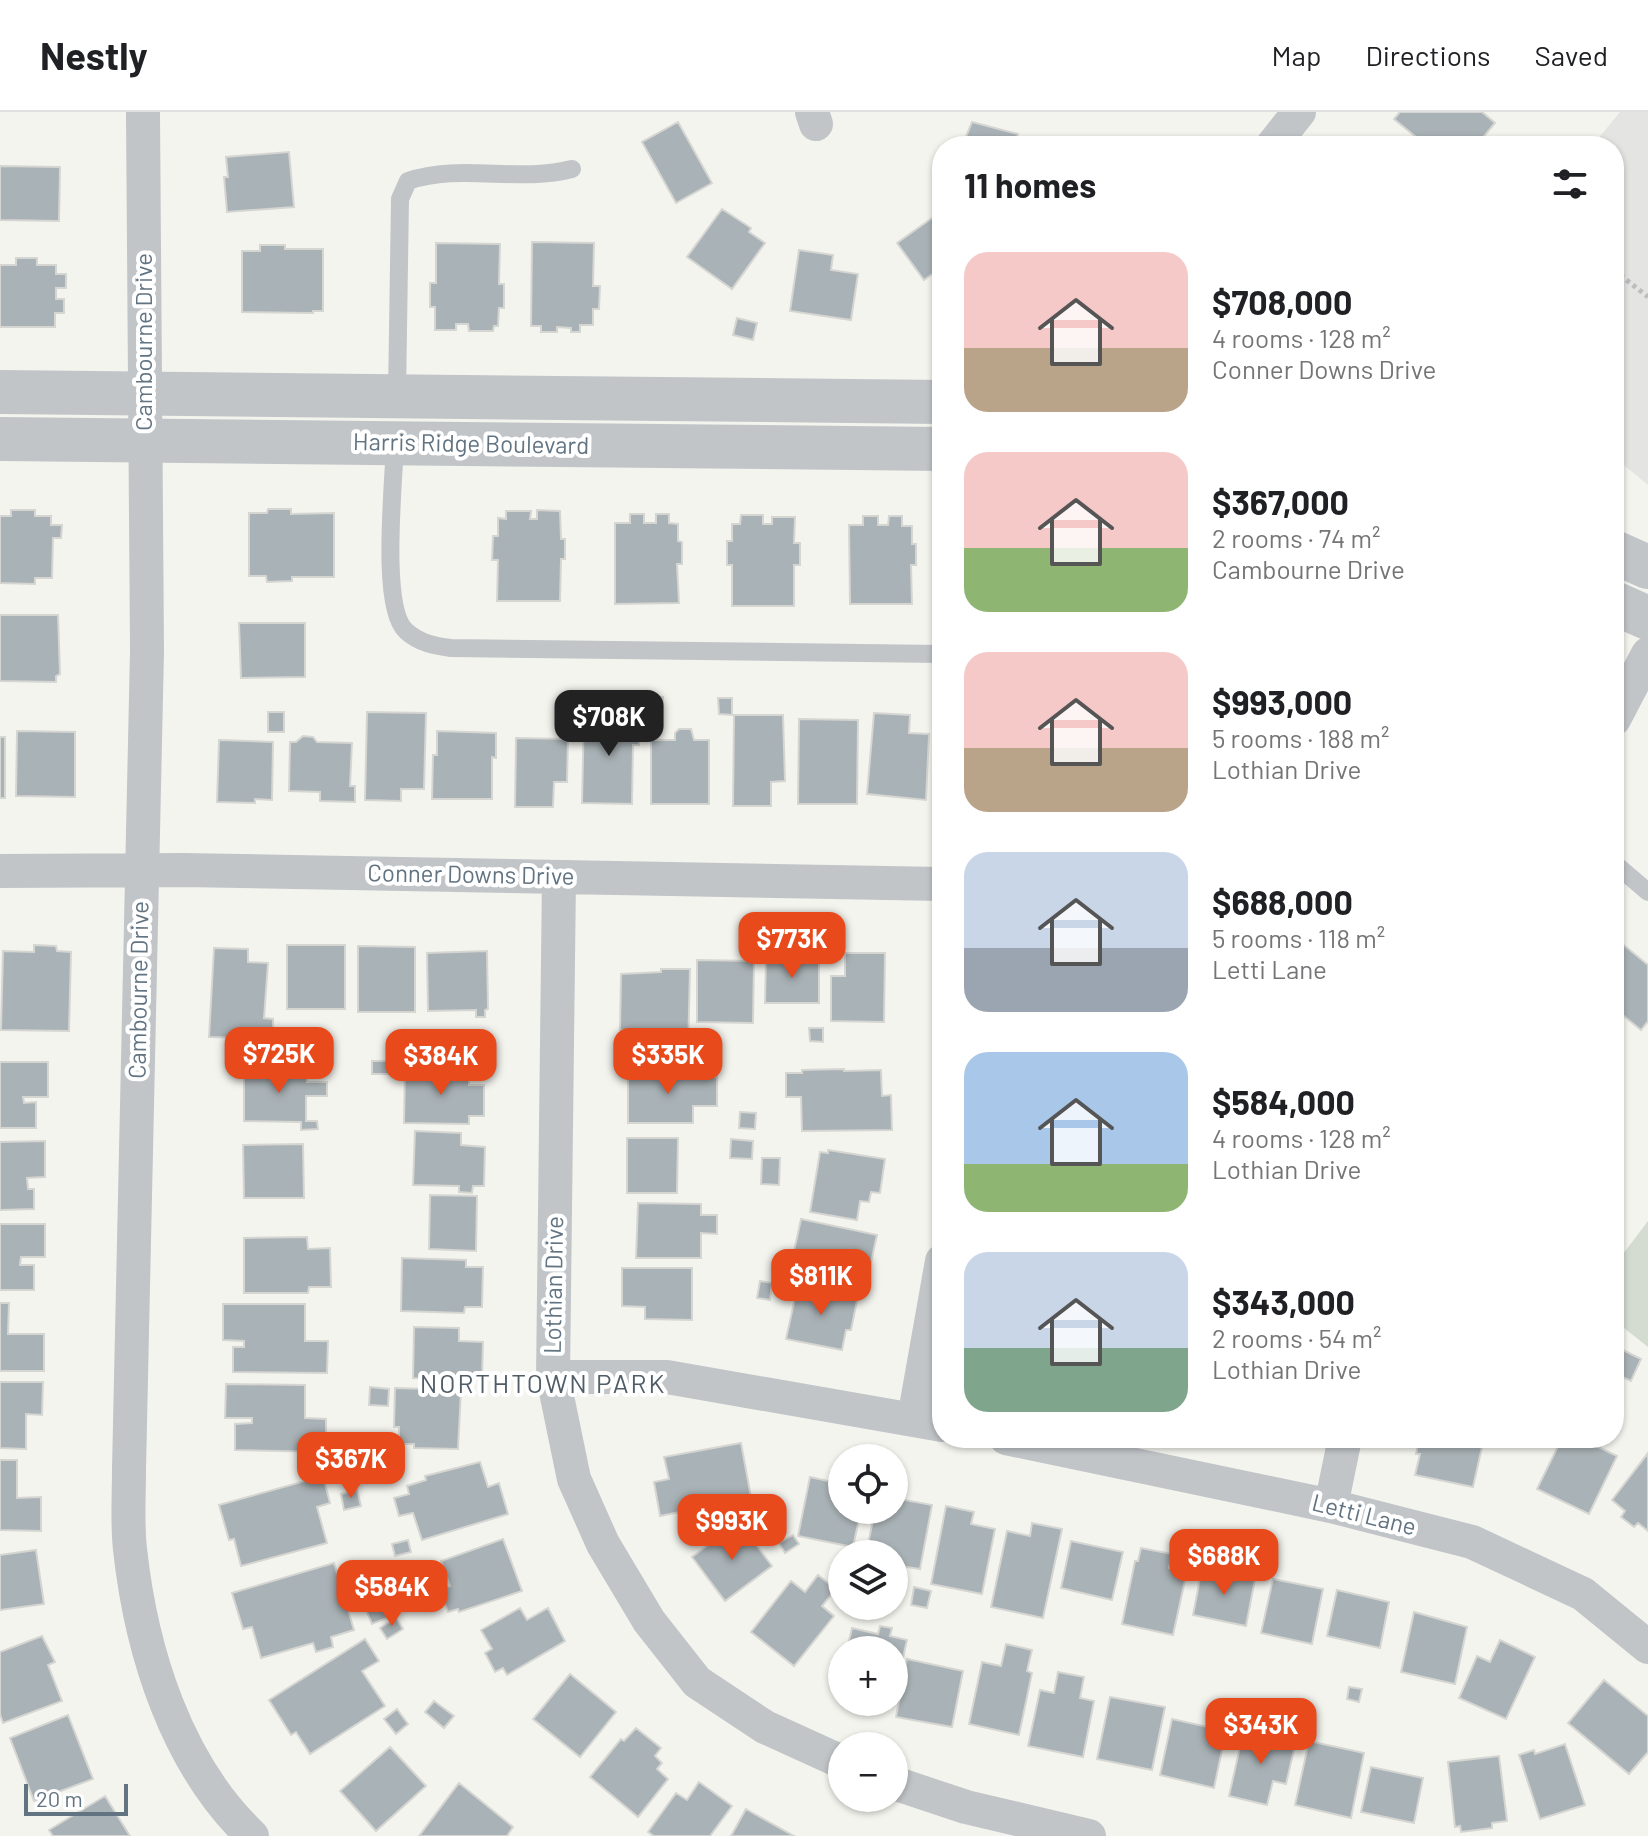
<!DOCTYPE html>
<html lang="en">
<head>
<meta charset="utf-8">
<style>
  body { margin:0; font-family:Barlow,sans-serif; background:#f2f2f2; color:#202124; height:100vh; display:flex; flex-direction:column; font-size:30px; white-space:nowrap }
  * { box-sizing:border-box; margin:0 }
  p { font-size:26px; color:#757577 }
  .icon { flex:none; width:44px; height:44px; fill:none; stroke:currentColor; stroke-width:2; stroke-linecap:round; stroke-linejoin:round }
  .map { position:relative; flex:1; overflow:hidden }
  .details { position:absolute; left:932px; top:24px; width:692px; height:1312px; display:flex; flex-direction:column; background:#fff; border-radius:32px; box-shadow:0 2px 6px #0004 }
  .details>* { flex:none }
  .fabs { position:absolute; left:828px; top:1332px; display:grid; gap:16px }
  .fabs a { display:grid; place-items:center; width:80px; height:80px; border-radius:50%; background:#fff; box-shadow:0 2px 6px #0004; font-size:40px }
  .scale { position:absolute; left:24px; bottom:20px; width:104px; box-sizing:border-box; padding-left:8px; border:4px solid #627482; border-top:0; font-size:22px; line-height:28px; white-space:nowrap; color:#627482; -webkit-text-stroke:6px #fff; paint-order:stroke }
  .price { position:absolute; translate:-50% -68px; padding:0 18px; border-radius:16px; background:#e84a1b; color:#fff; font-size:26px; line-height:52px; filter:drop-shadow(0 2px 4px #0008) }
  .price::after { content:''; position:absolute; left:50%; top:48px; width:24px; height:18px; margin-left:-12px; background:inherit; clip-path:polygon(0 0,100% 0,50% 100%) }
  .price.selected { background:#222; color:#fff }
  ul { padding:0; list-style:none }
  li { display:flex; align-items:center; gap:24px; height:200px; padding:0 32px }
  li span { display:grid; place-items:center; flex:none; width:224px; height:160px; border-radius:24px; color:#555 }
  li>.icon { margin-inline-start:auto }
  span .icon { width:96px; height:96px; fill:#fffc; stroke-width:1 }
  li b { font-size:34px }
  h2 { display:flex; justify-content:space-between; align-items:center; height:96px; padding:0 32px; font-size:34px }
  header { display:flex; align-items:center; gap:48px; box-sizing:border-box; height:112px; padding:0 40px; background:#fff; border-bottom:2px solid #e0e0e0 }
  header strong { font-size:38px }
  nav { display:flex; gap:44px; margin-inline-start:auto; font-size:28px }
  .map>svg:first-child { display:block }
  .built { fill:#e4e5e3 }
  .green { fill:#d4dbd0 }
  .building { fill:#a9b2b6; stroke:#d5d5d2; stroke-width:2 }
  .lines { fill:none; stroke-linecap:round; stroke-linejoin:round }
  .path { stroke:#bbbdbf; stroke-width:5; stroke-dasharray:4 4; stroke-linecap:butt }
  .service { stroke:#c1c5c8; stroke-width:18 }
  .minor { stroke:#c1c5c8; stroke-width:34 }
  .tertiary { stroke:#c1c5c8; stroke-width:44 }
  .labels { text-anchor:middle; stroke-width:8; stroke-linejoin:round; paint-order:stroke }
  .street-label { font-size:24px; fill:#627482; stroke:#fff }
  .neighbourhood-label { font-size:26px; letter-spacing:2px; fill:#505d67; stroke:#fff }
</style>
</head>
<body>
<header>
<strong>Nestly</strong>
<nav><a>Map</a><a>Directions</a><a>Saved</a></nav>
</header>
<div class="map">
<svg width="1648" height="1724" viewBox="0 0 1648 1724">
  <rect width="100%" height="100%" fill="#f4f4ef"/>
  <path class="built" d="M 1620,0 L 1648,0 L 1648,373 L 1614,345 L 1614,34 L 1592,34 Z"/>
  <path class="green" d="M 1648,1109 L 1648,1235 L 1614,1208 L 1614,1154 Z"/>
  <path class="building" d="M 1400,0 L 1482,0 L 1495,11 L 1476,34 L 1427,34 L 1394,7 Z
    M 678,10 L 712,71 L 676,91 L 642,30 Z
    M 972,10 L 1018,22 L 1016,31 L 1028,34 L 958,34 L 959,31 L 963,32 Z
    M 289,40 L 294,95 L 227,100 L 224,65 L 228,65 L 226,45 Z
    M 0,54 L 60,55 L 59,109 L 0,108 Z
    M 722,97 L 751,116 L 749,120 L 765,131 L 732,177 L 687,145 Z
    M 942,99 L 942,155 L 924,168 L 897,131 Z
    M 532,130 L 594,131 L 593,174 L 600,174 L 599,197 L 593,197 L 593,213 L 580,213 L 580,220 L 571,220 L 571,216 L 557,215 L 557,220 L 541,220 L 541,214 L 531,214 Z
    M 436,131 L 500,132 L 499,172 L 504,172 L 504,196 L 499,196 L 498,214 L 494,214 L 493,219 L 469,219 L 468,212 L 456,212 L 456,218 L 435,218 L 435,195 L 430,195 L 430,171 L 436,171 Z
    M 260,133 L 285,133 L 285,137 L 323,137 L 323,199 L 313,199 L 313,201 L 242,200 L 242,139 L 260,139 Z
    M 799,138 L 833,143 L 831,158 L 858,162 L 851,208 L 790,199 Z
    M 16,146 L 37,146 L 37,153 L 56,153 L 56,162 L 66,162 L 66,176 L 56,176 L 56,187 L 64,187 L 64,201 L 55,201 L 55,215 L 0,215 L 0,153 L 16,153 Z
    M 737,206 L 757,211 L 753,228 L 733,223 Z
    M 268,397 L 291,397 L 291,402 L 334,401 L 334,465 L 292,465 L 292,469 L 267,470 L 266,464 L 249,464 L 249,401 L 267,401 Z
    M 11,398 L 35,398 L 35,404 L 51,404 L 51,413 L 62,413 L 61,426 L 53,426 L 52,466 L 35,466 L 35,472 L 0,471 L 0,404 L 11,404 Z
    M 537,398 L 560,399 L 561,427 L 565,427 L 565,447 L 561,447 L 560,489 L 497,489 L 498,448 L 492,448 L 493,424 L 498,424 L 498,406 L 506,407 L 506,399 L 531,399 L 530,407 L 537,407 Z
    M 630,402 L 644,402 L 644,411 L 656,411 L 656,402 L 669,402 L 669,411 L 678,412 L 678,429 L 682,430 L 682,452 L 677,452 L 679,491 L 615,492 L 615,411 L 630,411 Z
    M 741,403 L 763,403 L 763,412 L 772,412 L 772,405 L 795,405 L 794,431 L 800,431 L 800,453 L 794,453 L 794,494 L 732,494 L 732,453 L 727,453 L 727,429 L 732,429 L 732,412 L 740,412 Z
    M 863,404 L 878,404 L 878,413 L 888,413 L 889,404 L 902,404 L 902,414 L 912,414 L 912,432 L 916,432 L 916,453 L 911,453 L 912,492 L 850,492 L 849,413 L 863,413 Z
    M 0,503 L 58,503 L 60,562 L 56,564 L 56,570 L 0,569 Z
    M 239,511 L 305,511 L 305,565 L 241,566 Z
    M 640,584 L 663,585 L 662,604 L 639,603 Z
    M 718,586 L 732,586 L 732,603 L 719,602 Z
    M 268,600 L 284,600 L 284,620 L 268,620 Z
    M 367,600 L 426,601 L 424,677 L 401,677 L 401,689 L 365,688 Z
    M 584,601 L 639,605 L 639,633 L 633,633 L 632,692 L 582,691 Z
    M 874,601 L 910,603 L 909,621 L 929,622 L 926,688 L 867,682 Z
    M 734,603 L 783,603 L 785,669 L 771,670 L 771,694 L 733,694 Z
    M 799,607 L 858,608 L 857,692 L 798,692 Z
    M 679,617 L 691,617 L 694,628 L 709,628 L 709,692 L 651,692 L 651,628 L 675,628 L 675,621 Z
    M 17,619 L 75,620 L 75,685 L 16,684 Z
    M 437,619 L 496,621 L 496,646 L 492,645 L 492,687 L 432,687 L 433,643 L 437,643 Z
    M 303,624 L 313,625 L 317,630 L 352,631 L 350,674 L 355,674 L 355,690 L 320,689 L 320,680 L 289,679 L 290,630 L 296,630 Z
    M 0,625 L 5,625 L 5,686 L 0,686 Z
    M 516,626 L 568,627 L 567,670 L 554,670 L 553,695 L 515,695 Z
    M 219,628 L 273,630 L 272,688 L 255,687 L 255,691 L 217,690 Z
    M 1614,825 L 1648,853 L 1648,909 L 1641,918 L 1614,896 Z
    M 34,833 L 56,834 L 57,839 L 71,840 L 69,919 L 1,918 L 3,839 L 34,840 Z
    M 287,833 L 345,833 L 345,897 L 287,897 Z
    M 358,834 L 415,835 L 415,900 L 358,900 Z
    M 214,836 L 248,837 L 248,850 L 268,851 L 264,906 L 273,907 L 273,927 L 209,925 Z
    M 487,839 L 488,897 L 485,898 L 485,905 L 476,905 L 476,898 L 428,899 L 427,841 Z
    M 845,841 L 885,841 L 884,910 L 831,909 L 831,864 L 845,864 Z
    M 766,844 L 819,844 L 819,891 L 765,891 Z
    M 697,848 L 754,849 L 753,911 L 697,910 Z
    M 661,857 L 690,857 L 688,939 L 653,938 L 653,919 L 620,918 L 621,862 L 661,860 Z
    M 809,916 L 823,916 L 823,930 L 810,929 Z
    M 676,940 L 691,941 L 691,952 L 676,952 Z
    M 372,949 L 391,949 L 391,962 L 372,962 Z
    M 0,950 L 48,950 L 48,985 L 23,985 L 24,991 L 36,990 L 36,1016 L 0,1016 Z
    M 244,954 L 306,955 L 307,970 L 327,970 L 327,984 L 306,984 L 306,1009 L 317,1009 L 318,1017 L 301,1018 L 301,1010 L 244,1009 Z
    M 405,956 L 469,957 L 469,973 L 484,973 L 484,1004 L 469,1004 L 469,1012 L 404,1011 Z
    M 844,957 L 844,959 L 881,958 L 882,984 L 891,983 L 892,1018 L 802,1019 L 801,985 L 786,985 L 786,961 L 802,961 L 802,958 Z
    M 628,958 L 693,958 L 693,965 L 717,965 L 717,994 L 693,994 L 693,1011 L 628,1011 Z
    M 740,1000 L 756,1001 L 755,1017 L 739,1016 Z
    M 415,1019 L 461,1021 L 461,1033 L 485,1035 L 484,1074 L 473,1074 L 472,1081 L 459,1080 L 459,1074 L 413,1073 Z
    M 627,1026 L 678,1026 L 677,1081 L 627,1081 Z
    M 731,1027 L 753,1029 L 752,1047 L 730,1046 Z
    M 45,1029 L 45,1065 L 27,1066 L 28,1077 L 34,1077 L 34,1097 L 0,1098 L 0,1030 Z
    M 303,1032 L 304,1086 L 244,1086 L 243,1033 Z
    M 828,1038 L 885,1047 L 880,1081 L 871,1080 L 869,1090 L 860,1089 L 857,1108 L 810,1100 L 820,1040 L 828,1041 Z
    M 762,1046 L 780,1046 L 779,1073 L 761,1072 Z
    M 430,1083 L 477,1084 L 476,1139 L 429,1137 Z
    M 638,1091 L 701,1092 L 701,1103 L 717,1103 L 717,1122 L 701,1121 L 701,1146 L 636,1146 Z
    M 801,1107 L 877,1123 L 867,1168 L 854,1165 L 853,1171 L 790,1158 Z
    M 0,1112 L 45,1112 L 45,1145 L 21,1145 L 20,1153 L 34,1153 L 34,1178 L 0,1178 Z
    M 307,1125 L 308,1137 L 330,1136 L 331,1175 L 309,1175 L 308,1181 L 244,1181 L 244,1126 Z
    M 402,1146 L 466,1148 L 466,1155 L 483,1155 L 482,1195 L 465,1195 L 464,1201 L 401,1199 Z
    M 622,1156 L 692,1156 L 692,1208 L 645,1207 L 645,1195 L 622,1194 Z
    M 760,1169 L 772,1171 L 770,1188 L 757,1186 Z
    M 798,1172 L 858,1184 L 851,1218 L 846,1218 L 842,1238 L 786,1227 Z
    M 0,1191 L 9,1191 L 8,1222 L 44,1222 L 44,1259 L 0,1259 Z
    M 223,1192 L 305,1192 L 305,1229 L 328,1229 L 327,1261 L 233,1260 L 233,1235 L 244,1235 L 244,1229 L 223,1228 Z
    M 414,1215 L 459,1216 L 459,1229 L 483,1230 L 482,1268 L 413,1266 Z
    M 1617,1235 L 1641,1247 L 1631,1269 L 1614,1261 L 1614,1241 Z
    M 0,1270 L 43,1270 L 42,1303 L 26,1302 L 26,1337 L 0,1336 Z
    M 226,1272 L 305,1273 L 305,1306 L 326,1307 L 326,1340 L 235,1338 L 235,1312 L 252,1311 L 252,1306 L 225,1306 Z
    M 370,1275 L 389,1277 L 388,1294 L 369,1293 Z
    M 395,1276 L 461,1278 L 458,1337 L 414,1336 L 414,1332 L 399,1332 L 399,1315 L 394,1315 Z
    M 1419,1326 L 1484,1326 L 1473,1375 L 1415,1363 L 1420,1342 L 1416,1342 Z
    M 1562,1326 L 1580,1326 L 1617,1344 L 1589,1402 L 1537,1377 Z
    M 741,1331 L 751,1385 L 660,1404 L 654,1370 L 669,1367 L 664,1345 Z
    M 1648,1341 L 1648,1419 L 1638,1411 L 1634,1415 L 1621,1405 L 1625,1399 L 1612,1388 Z
    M 0,1348 L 17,1348 L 17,1386 L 41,1385 L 41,1419 L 0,1418 Z
    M 480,1350 L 488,1375 L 499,1371 L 508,1402 L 422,1428 L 413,1401 L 399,1404 L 394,1386 L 409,1382 L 407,1374 L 426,1368 L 425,1364 Z
    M 323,1364 L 330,1391 L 317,1395 L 327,1431 L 241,1454 L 234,1427 L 229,1428 L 219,1393 Z
    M 810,1365 L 842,1372 L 842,1398 L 861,1398 L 853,1435 L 798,1424 Z
    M 357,1378 L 361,1394 L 344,1398 L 341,1382 Z
    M 894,1386 L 932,1393 L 920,1457 L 894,1453 L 894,1442 L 866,1442 L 875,1398 L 894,1398 Z
    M 946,1394 L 974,1400 L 971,1412 L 995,1417 L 982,1482 L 931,1472 Z
    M 739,1410 L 772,1454 L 725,1489 L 692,1445 Z
    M 1032,1411 L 1062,1417 L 1043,1506 L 991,1495 L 1007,1419 L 1030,1424 Z
    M 793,1423 L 799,1432 L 785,1441 L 779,1431 Z
    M 503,1427 L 522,1479 L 459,1500 L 458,1497 L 448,1500 L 440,1478 L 450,1474 L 441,1449 Z
    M 408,1428 L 411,1440 L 395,1444 L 392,1432 Z
    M 1071,1429 L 1123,1440 L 1112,1488 L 1061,1476 Z
    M 1141,1436 L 1172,1442 L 1169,1456 L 1187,1459 L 1173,1523 L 1122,1512 L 1135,1449 L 1138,1449 Z
    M 36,1438 L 44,1492 L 0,1498 L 0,1443 Z
    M 334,1451 L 354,1518 L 331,1525 L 333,1535 L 316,1540 L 313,1531 L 261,1546 L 252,1515 L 243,1517 L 232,1481 Z
    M 1202,1456 L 1255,1467 L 1246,1514 L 1193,1503 Z
    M 818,1463 L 836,1477 L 822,1494 L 834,1504 L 794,1554 L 751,1520 L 791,1469 L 805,1480 Z
    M 1273,1467 L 1323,1477 L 1312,1532 L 1261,1521 Z
    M 914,1475 L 931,1479 L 927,1496 L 911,1493 Z
    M 1337,1478 L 1389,1490 L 1380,1536 L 1327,1524 Z
    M 392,1487 L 398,1501 L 372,1512 L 366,1498 Z
    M 520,1496 L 527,1508 L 548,1496 L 565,1529 L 507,1563 L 503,1556 L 495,1560 L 485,1541 L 492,1537 L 481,1518 Z
    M 1414,1500 L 1467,1515 L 1455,1572 L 1401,1560 Z
    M 396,1506 L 403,1517 L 387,1527 L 380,1516 Z
    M 880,1514 L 892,1516 L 890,1524 L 907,1528 L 894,1585 L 894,1538 L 847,1538 L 852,1516 L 878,1522 Z
    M 42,1524 L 55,1550 L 48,1553 L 62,1589 L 3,1611 L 0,1602 L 0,1540 Z
    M 365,1527 L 379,1549 L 362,1559 L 385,1594 L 310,1642 L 296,1620 L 291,1623 L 269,1588 Z
    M 1500,1528 L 1535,1545 L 1506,1607 L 1459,1586 L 1477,1544 L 1490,1550 Z
    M 1006,1532 L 1032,1538 L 1027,1559 L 1032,1561 L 1019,1623 L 969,1612 L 982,1550 L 1001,1554 Z
    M 907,1547 L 963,1559 L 952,1615 L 896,1605 Z
    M 1058,1560 L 1084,1565 L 1080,1586 L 1094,1589 L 1083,1645 L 1028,1634 L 1040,1578 L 1054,1581 Z
    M 570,1562 L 616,1600 L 580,1645 L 533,1607 Z
    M 1604,1568 L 1648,1604 L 1648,1640 L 1629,1662 L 1568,1611 Z
    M 1349,1575 L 1362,1577 L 1359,1590 L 1347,1587 Z
    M 1110,1585 L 1165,1595 L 1152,1658 L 1097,1647 Z
    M 434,1589 L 454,1604 L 444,1616 L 425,1600 Z
    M 397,1597 L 408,1612 L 396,1622 L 384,1607 Z
    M 68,1603 L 93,1667 L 34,1689 L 10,1626 Z
    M 1172,1607 L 1226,1619 L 1214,1676 L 1160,1663 Z
    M 636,1616 L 661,1636 L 655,1644 L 662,1651 L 657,1657 L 668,1667 L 638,1705 L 590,1665 L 621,1627 L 624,1629 Z
    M 1244,1617 L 1296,1629 L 1286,1672 L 1273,1669 L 1267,1693 L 1229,1684 Z
    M 1309,1629 L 1364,1641 L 1351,1706 L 1295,1693 Z
    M 1565,1632 L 1585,1693 L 1540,1707 L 1519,1643 L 1534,1638 L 1535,1642 Z
    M 390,1635 L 426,1674 L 376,1719 L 340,1679 Z
    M 1499,1644 L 1507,1709 L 1492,1711 L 1492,1716 L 1461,1720 L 1460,1714 L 1455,1715 L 1448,1650 Z
    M 1371,1655 L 1423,1666 L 1414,1711 L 1361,1700 Z
    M 699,1670 L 732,1694 L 710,1724 L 654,1724 L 648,1720 L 676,1681 L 687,1688 Z
    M 459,1671 L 513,1715 L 507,1724 L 419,1724 Z
    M 105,1684 L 130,1724 L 53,1724 L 49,1718 Z
    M 746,1697 L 751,1700 L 794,1724 L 731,1724 Z"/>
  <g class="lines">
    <path class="path" d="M 1614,158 L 1648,185"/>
    <path class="service" d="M 397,284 L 400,87 L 408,69 C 460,51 518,71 572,57
      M 395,331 C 394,369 380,496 406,519 C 419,531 435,534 451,536 L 942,542
      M 1614,751 L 1648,780"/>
    <path class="minor" d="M 143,0 L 147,539 L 129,1357 C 129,1384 127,1411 130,1437 C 141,1539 176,1652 252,1724
      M 812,0 L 816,12
      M 1272,34 L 1299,0
      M 1614,607 L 1648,542
      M 0,759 L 183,758 L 942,772
      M 559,765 L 553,1265 L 574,1367 L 603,1432 L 649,1509 L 697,1570 L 765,1615 L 842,1650
      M 553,1265 L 667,1265 L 942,1313
      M 914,1307 L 942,1149
      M 1006,1326 L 1331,1394 L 1472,1430 L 1583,1482 L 1648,1535
      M 1331,1394 L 1345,1326
      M 894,1671 L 966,1695 L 1089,1724"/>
    <path class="tertiary" d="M 0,280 L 942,290
      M 0,327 L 942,337
      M 1614,440 L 1648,455
      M 1614,491 L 1648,506"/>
  </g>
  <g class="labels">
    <g class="street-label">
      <text transform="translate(144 230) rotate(-90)" y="8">Cambourne Drive</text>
      <text transform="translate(471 332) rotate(1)" y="8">Harris Ridge Boulevard</text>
      <text transform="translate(471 763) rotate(1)" y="8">Conner Downs Drive</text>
      <text transform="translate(139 878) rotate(-89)" y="8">Cambourne Drive</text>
      <text transform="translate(554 1173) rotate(-89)" y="8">Lothian Drive</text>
      <text transform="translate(1364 1403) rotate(14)" y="8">Letti Lane</text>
    </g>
    <g class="neighbourhood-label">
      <text x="543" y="1281">NORTHTOWN PARK</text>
    </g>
  </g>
</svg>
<div class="fabs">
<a><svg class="icon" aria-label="locate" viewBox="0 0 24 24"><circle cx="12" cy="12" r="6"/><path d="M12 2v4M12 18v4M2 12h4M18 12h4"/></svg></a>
<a><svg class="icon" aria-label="layers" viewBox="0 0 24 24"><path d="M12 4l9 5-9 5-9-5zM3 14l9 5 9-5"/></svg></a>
<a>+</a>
<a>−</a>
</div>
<div class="scale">20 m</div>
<b class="price selected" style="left:609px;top:646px">$708K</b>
<b class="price" style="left:792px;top:868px">$773K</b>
<b class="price" style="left:279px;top:983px">$725K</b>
<b class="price" style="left:668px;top:984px">$335K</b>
<b class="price" style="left:441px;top:985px">$384K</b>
<b class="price" style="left:821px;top:1205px">$811K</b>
<b class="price" style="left:351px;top:1388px">$367K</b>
<b class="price" style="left:732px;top:1450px">$993K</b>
<b class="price" style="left:1224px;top:1485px">$688K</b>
<b class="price" style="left:392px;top:1516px">$584K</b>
<b class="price" style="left:1261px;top:1654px">$343K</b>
<section class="details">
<h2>11 homes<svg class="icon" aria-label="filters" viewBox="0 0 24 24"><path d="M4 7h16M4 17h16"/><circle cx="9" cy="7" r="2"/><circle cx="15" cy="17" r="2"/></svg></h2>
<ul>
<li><span style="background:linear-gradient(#f6c9c9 60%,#b9a48a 0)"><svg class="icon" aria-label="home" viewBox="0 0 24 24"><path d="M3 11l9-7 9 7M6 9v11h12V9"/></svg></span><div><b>$708,000</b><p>4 rooms · 128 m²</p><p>Conner Downs Drive</p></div></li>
<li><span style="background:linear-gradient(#f6c9c9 60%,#8fb573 0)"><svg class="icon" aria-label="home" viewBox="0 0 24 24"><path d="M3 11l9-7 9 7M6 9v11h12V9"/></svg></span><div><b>$367,000</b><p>2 rooms · 74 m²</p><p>Cambourne Drive</p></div></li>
<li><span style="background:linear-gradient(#f6c9c9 60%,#b9a48a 0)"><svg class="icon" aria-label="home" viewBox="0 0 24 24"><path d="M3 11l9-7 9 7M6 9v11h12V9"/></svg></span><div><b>$993,000</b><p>5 rooms · 188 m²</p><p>Lothian Drive</p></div></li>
<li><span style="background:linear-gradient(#c9d6e8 60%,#9aa5b1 0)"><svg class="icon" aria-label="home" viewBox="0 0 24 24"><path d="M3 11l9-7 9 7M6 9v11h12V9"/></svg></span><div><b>$688,000</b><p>5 rooms · 118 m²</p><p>Letti Lane</p></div></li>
<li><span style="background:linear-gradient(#a9c7e8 70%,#8fb573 0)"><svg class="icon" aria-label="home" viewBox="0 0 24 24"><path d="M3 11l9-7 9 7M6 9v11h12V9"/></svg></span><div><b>$584,000</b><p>4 rooms · 128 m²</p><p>Lothian Drive</p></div></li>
<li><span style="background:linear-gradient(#c9d6e8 60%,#7fa58c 0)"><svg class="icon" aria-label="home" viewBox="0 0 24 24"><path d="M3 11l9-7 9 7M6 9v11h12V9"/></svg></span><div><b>$343,000</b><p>2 rooms · 54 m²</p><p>Lothian Drive</p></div></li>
</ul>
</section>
</div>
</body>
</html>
